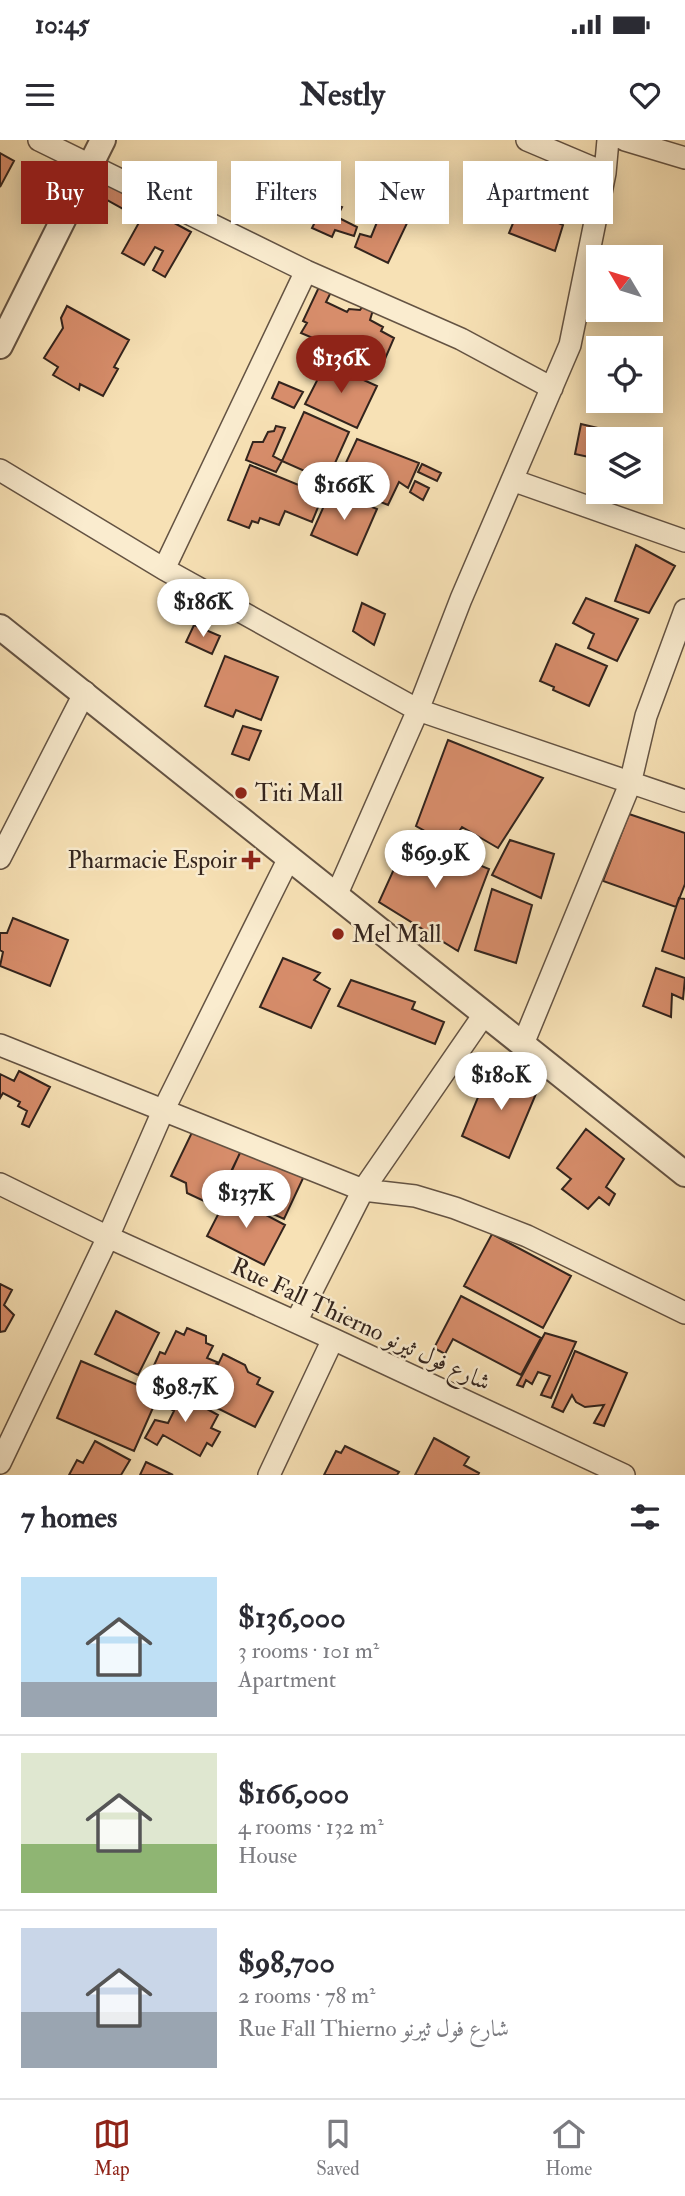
<!DOCTYPE html>
<html lang="en">
<head>
<meta charset="utf-8">
<style>
  body { margin:0; font-family:"IM FELL Double Pica",Amiri,serif; background:#f2f2f3; color:#2b2b33; height:100vh; display:flex; flex-direction:column; font-size:26px; white-space:nowrap }
  * { box-sizing:border-box; margin:0 }
  p { font-size:23px; color:#7c7c81 }
  .icon { flex:none; width:38px; height:38px; fill:none; stroke:currentColor; stroke-width:2; stroke-linecap:round; stroke-linejoin:round }
  .map { position:relative; height:1335px; overflow:hidden }
  .sheet { display:flex; flex-direction:column; background:#fff; flex:1 }
  .sheet>* { flex:none }
  .guide { position:absolute; left:21px; top:21px; width:644px; height:63px; display:flex; gap:14px }
  .needle { width:46px; rotate:308deg }
  .controls { position:absolute; left:586px; top:105px; display:grid; gap:14px }
  .controls a { display:grid; place-items:center; width:77px; height:77px; border-radius:0px; background:#fff; box-shadow:0 4px 18px #0003; font-size:35px }
  .price { position:absolute; translate:-50% -60px; padding:0 16px; border-radius:24px; background:#fff; color:#222; font-size:23px; line-height:46px; filter:drop-shadow(0 2px 4px #0008) }
  .price::after { content:''; position:absolute; left:50%; top:42px; width:21px; height:16px; margin-left:-10px; background:inherit; clip-path:polygon(0 0,100% 0,50% 100%) }
  .price.selected { background:#8f2418; color:#fff }
  ul { padding:0; list-style:none }
  li { display:flex; align-items:center; gap:21px; height:175px; padding:0 21px }
  li+li { border-top:2px solid #e1e1e2 }
  li span { display:grid; place-items:center; flex:none; width:196px; height:140px; border-radius:0px; color:#555 }
  li>.icon { margin-inline-start:auto }
  span .icon { width:84px; height:84px; fill:#fffc; stroke-width:1 }
  li b { font-size:30px }
  h2 { display:flex; justify-content:space-between; align-items:center; height:84px; padding:0 21px; font-size:30px }
  .chip { padding:0 24px; border-radius:0px; background:#fff; box-shadow:0 4px 18px #0003; font-size:24px; line-height:63px }
  .chip.selected { background:#8f2418; color:#fff }
  .status { display:flex; justify-content:space-between; align-items:center; height:49px; padding:0 35px; background:#fff; direction:ltr }
  .status svg { height:19px; fill:currentColor }
  header { display:flex; justify-content:space-between; align-items:center; height:91px; padding:0 21px; background:#fff; font-size:32px; font-weight:700 }
  .dock { display:flex; justify-content:space-around; align-items:center; height:98px; border-top:2px solid #e1e1e2; background:#fff; font-size:19px; color:#7c7c81 }
  .dock a { display:grid; justify-items:center; gap:4px }
  .dock .selected { color:#8f2418 }
  .map>svg:first-child { display:block }
  .building { fill:#d78d6b; stroke:#33241d; stroke-width:2 }
  .lines { fill:none; stroke-linecap:round; stroke-linejoin:round }
  .minor-casing { stroke:#645343; stroke-width:24 }
  .tertiary-casing { stroke:#645343; stroke-width:28 }
  .minor { stroke:#faeccf; stroke-width:21 }
  .tertiary { stroke:#faeccf; stroke-width:24 }
  .poi-dot { fill:#8f2418; stroke:#faeccf; stroke-width:2.5 }
  .labels { text-anchor:middle; stroke-width:5; stroke-linejoin:round; paint-order:stroke }
  .poi-label { font-size:24px; fill:#33241d; stroke:#faeccf; text-anchor:start }
  .street-label { font-size:24px; fill:#33241d; stroke:#faeccf }
</style>
</head>
<body>
<div class="status"><b>10:45</b><svg viewBox="0 0 49 12"><path d="M0 12V9h3v3zM5 12V6h3v6zM10 12V3h3v9zM15 12V0h3v12zM26 1h20v11H26zM47 4h2v5h-2z"/></svg></div>
<header><svg class="icon" aria-label="menu" viewBox="0 0 24 24"><path d="M4 6h16M4 12h16M4 18h16"/></svg>Nestly<svg class="icon" aria-label="heart" viewBox="0 0 24 24"><path d="M12 20l-8-8c-3-5 5-10 8-4 3-6 11-1 8 4z"/></svg></header>
<div class="map">
<svg width="685" height="1335" viewBox="0 0 685 1335">
  <rect width="100%" height="100%" fill="#f7e1b5"/>
  <filter id="stains"><feTurbulence type="fractalNoise" baseFrequency=".00286" numOctaves="4"/><feColorMatrix values="0 0 0 0 .2 0 0 0 0 .09 0 0 0 0 .02 0 0 0 .5 -.17"/></filter>
  <radialGradient id="worn" r=".72"><stop offset=".6" stop-color="#630" stop-opacity="0"/><stop offset="1" stop-color="#630" stop-opacity=".3"/></radialGradient>
  <path class="building" d="M 0,13 L 14,21 L 0,47 Z
    M 406,28 L 430,35 L 388,123 L 355,107 L 360,94 L 371,97 L 386,60 L 391,61 Z
    M 537,36 L 573,52 L 561,75 L 527,58 Z
    M 109,40 L 144,60 L 141,65 L 191,92 L 165,137 L 153,130 L 163,111 L 155,107 L 144,125 L 122,113 L 141,79 L 100,56 Z
    M 325,62 L 342,67 L 337,77 L 357,87 L 354,96 L 335,90 L 332,97 L 312,88 Z
    M 520,66 L 563,85 L 555,111 L 509,93 Z
    M 319,147 L 331,152 L 326,162 L 347,172 L 349,169 L 360,170 L 363,166 L 373,170 L 370,180 L 383,187 L 381,191 L 394,198 L 385,219 L 379,218 L 376,225 L 364,221 L 368,210 L 363,203 L 355,216 L 301,193 L 307,183 L 303,181 Z
    M 67,166 L 129,200 L 114,227 L 118,229 L 103,256 L 80,244 L 79,250 L 53,235 L 58,227 L 44,218 L 63,188 L 61,178 Z
    M 326,223 L 377,246 L 357,288 L 305,264 Z
    M 279,242 L 303,252 L 294,268 L 272,258 Z
    M 304,272 L 349,292 L 327,341 L 282,321 Z
    M 581,284 L 619,293 L 618,299 L 598,299 L 598,319 L 575,314 Z
    M 276,286 L 285,288 L 273,316 L 282,321 L 276,332 L 246,320 L 253,302 L 263,302 L 268,292 L 274,291 Z
    M 357,299 L 419,323 L 408,348 L 399,342 L 388,365 L 336,344 Z
    M 422,324 L 441,333 L 437,341 L 418,332 Z
    M 250,325 L 323,355 L 312,382 L 285,371 L 279,385 L 260,378 L 258,383 L 252,381 L 249,388 L 228,380 Z
    M 415,341 L 429,348 L 423,360 L 410,352 Z
    M 331,350 L 377,369 L 357,415 L 311,395 Z
    M 636,405 L 675,426 L 649,473 L 615,461 Z
    M 586,458 L 638,479 L 617,521 L 588,508 L 594,494 L 573,483 Z
    M 362,463 L 385,474 L 374,505 L 353,491 Z
    M 194,485 L 220,496 L 212,514 L 186,502 Z
    M 556,504 L 607,526 L 589,566 L 553,550 L 554,547 L 540,541 Z
    M 225,516 L 278,537 L 261,580 L 236,570 L 233,577 L 205,566 Z
    M 243,586 L 261,591 L 249,620 L 232,614 Z
    M 448,600 L 543,638 L 498,708 L 462,687 L 450,705 L 416,686 Z
    M 629,674 L 685,693 L 685,744 L 676,767 L 603,741 Z
    M 409,696 L 489,729 L 458,811 L 379,762 Z
    M 510,700 L 554,714 L 541,758 L 492,735 Z
    M 492,749 L 532,765 L 516,823 L 475,810 Z
    M 679,758 L 685,759 L 685,819 L 662,811 Z
    M 13,778 L 68,800 L 50,846 L 0,826 L 3,812 L 0,810 L 0,793 L 7,793 Z
    M 283,818 L 320,833 L 314,840 L 330,849 L 311,888 L 260,867 Z
    M 656,828 L 685,838 L 683,859 L 672,854 L 671,877 L 643,866 Z
    M 351,840 L 415,862 L 412,869 L 444,882 L 435,904 L 338,866 Z
    M 511,926 L 538,949 L 509,1018 L 462,996 L 488,933 L 508,936 Z
    M 19,931 L 50,947 L 29,987 L 22,984 L 27,971 L 18,966 L 20,962 L 3,953 L 0,958 L 0,934 L 14,941 Z
    M 196,984 L 243,1007 L 219,1056 L 211,1052 L 206,1062 L 187,1053 L 186,1043 L 171,1036 Z
    M 586,989 L 624,1019 L 606,1047 L 615,1054 L 609,1065 L 599,1057 L 588,1069 L 562,1049 L 571,1039 L 557,1028 Z
    M 243,1006 L 305,1034 L 284,1079 L 273,1074 L 270,1068 L 224,1048 Z
    M 228,1055 L 285,1085 L 264,1125 L 207,1096 Z
    M 492,1094 L 571,1136 L 543,1188 L 464,1146 Z
    M 0,1144 L 12,1150 L 4,1165 L 14,1175 L 5,1191 L 0,1192 Z
    M 461,1156 L 541,1198 L 521,1235 L 453,1199 L 445,1214 L 434,1208 Z
    M 116,1171 L 159,1193 L 138,1235 L 95,1214 Z
    M 187,1188 L 206,1196 L 206,1203 L 213,1206 L 207,1218 L 217,1222 L 199,1264 L 147,1241 L 160,1212 L 165,1214 L 176,1191 L 184,1195 Z
    M 545,1193 L 576,1202 L 551,1258 L 541,1255 L 550,1236 L 538,1232 L 532,1244 L 526,1240 L 523,1247 L 517,1245 Z
    M 575,1211 L 627,1233 L 604,1286 L 594,1283 L 604,1265 L 585,1267 L 576,1262 L 572,1255 L 563,1272 L 552,1267 Z
    M 223,1214 L 245,1225 L 248,1232 L 260,1238 L 257,1244 L 273,1252 L 255,1287 L 201,1260 Z
    M 81,1221 L 159,1254 L 134,1311 L 57,1278 Z
    M 169,1248 L 218,1275 L 211,1288 L 220,1292 L 212,1306 L 207,1303 L 200,1316 L 163,1295 L 157,1305 L 145,1298 L 155,1280 L 168,1283 L 174,1271 L 160,1263 Z
    M 434,1298 L 469,1317 L 464,1325 L 479,1333 L 478,1335 L 415,1335 Z
    M 95,1301 L 130,1320 L 121,1335 L 69,1335 L 77,1320 L 83,1323 Z
    M 345,1306 L 399,1332 L 397,1335 L 324,1335 L 336,1311 L 341,1313 Z
    M 146,1322 L 173,1335 L 140,1335 Z"/>
  <g class="lines">
    <defs>
      <path id="minor" d="M 39,0 L 306,131 L 461,199 L 552,248
        M 527,0 L 605,33
        M 625,0 L 685,18
        M 0,330 L 164,429 L 418,570 L 685,661
        M 512,340 L 685,401
        M 164,429 L 306,131
        M 0,718 L 85,552
        M 336,756 L 418,570 L 461,459 L 570,205 L 605,33 L 608,0
        M 523,904 L 630,644 L 646,576 L 685,470
        M 0,905 L 363,1050 L 415,1056 L 455,1068 L 527,1096 L 685,1173
        M 0,1044 L 108,1097 L 333,1199 L 624,1335
        M 296,1182 L 363,1050 L 485,873
        M 0,1323 L 108,1097 L 163,971 L 289,718
        M 269,1335 L 333,1199"/>
      <path id="tertiary" d="M 0,206 L 103,0
        M 0,487 L 685,1034"/>
    </defs>
    <use href="#minor" class="minor-casing"/>
    <use href="#tertiary" class="tertiary-casing"/>
    <use href="#minor" class="minor"/>
    <use href="#tertiary" class="tertiary"/>
  </g>
  <g class="poi-dot">
    <circle cx="241" cy="653" r="7"/>
    <path d="M247.5 709.5h7v7h7v7h-7v7h-7v-7h-7v-7h7z"/>
    <circle cx="338" cy="794" r="7"/>
  </g>
  <g class="labels">
    <g class="poi-label">
      <text x="255" y="661">Titi Mall</text>
      <text x="237" y="728" text-anchor="end">Pharmacie Espoir</text>
      <text x="352" y="802">Mel Mall</text>
    </g>
    <g class="street-label">
      <text transform="translate(361 1184) rotate(25)" y="8">Rue Fall Thierno شارع فول ثيرنو</text>
    </g>
  </g>
  <rect width="100%" height="100%" filter="url(#stains)"/>
  <rect width="100%" height="100%" fill="url(#worn)"/>
</svg>
<div class="controls">
<a><svg class="needle" viewBox="-14 -14 28 28"><path d="M0-13l5 13h-10z" fill="#e53935"/><path d="M0 13l5-13h-10z" fill="#7c7c81"/></svg></a>
<a><svg class="icon" aria-label="locate" viewBox="0 0 24 24"><circle cx="12" cy="12" r="6"/><path d="M12 2v4M12 18v4M2 12h4M18 12h4"/></svg></a>
<a><svg class="icon" aria-label="layers" viewBox="0 0 24 24"><path d="M12 4l9 5-9 5-9-5zM3 14l9 5 9-5"/></svg></a>
</div>
<b class="price selected" style="left:341px;top:255px">$136K</b>
<b class="price" style="left:344px;top:382px">$166K</b>
<b class="price" style="left:203px;top:499px">$186K</b>
<b class="price" style="left:435px;top:750px">$69.9K</b>
<b class="price" style="left:501px;top:972px">$180K</b>
<b class="price" style="left:246px;top:1090px">$137K</b>
<b class="price" style="left:185px;top:1284px">$98.7K</b>
<div class="guide">
<a class="chip selected">Buy</a>
<a class="chip">Rent</a>
<a class="chip">Filters</a>
<a class="chip">New</a>
<a class="chip">Apartment</a>
</div>
</div>
<section class="sheet">
<h2>7 homes<svg class="icon" aria-label="filters" viewBox="0 0 24 24"><path d="M4 7h16M4 17h16"/><circle cx="9" cy="7" r="2"/><circle cx="15" cy="17" r="2"/></svg></h2>
<ul>
<li><span style="background:linear-gradient(#bfe0f5 75%,#9aa5b1 0)"><svg class="icon" aria-label="home" viewBox="0 0 24 24"><path d="M3 11l9-7 9 7M6 9v11h12V9"/></svg></span><div><b>$136,000</b><p>3 rooms · 101 m²</p><p>Apartment</p></div></li>
<li><span style="background:linear-gradient(#dfe7d0 65%,#8fb573 0)"><svg class="icon" aria-label="home" viewBox="0 0 24 24"><path d="M3 11l9-7 9 7M6 9v11h12V9"/></svg></span><div><b>$166,000</b><p>4 rooms · 132 m²</p><p>House</p></div></li>
<li><span style="background:linear-gradient(#c9d6e8 60%,#9aa5b1 0)"><svg class="icon" aria-label="home" viewBox="0 0 24 24"><path d="M3 11l9-7 9 7M6 9v11h12V9"/></svg></span><div><b>$98,700</b><p>2 rooms · 78 m²</p><p>Rue Fall Thierno شارع فول ثيرنو</p></div></li>
</ul>
</section>
<nav class="dock">
<a class="selected"><svg class="icon" aria-label="map" viewBox="0 0 24 24"><path d="M3 6l6-2 6 2 6-2v14l-6 2-6-2-6 2zM9 4v14M15 6v14"/></svg>Map</a>
<a><svg class="icon" aria-label="saved" viewBox="0 0 24 24"><path d="M7 4h10v16l-5-4-5 4z"/></svg>Saved</a>
<a><svg class="icon" aria-label="home" viewBox="0 0 24 24"><path d="M3 11l9-7 9 7M6 9v11h12V9"/></svg>Home</a>
</nav>
</body>
</html>
